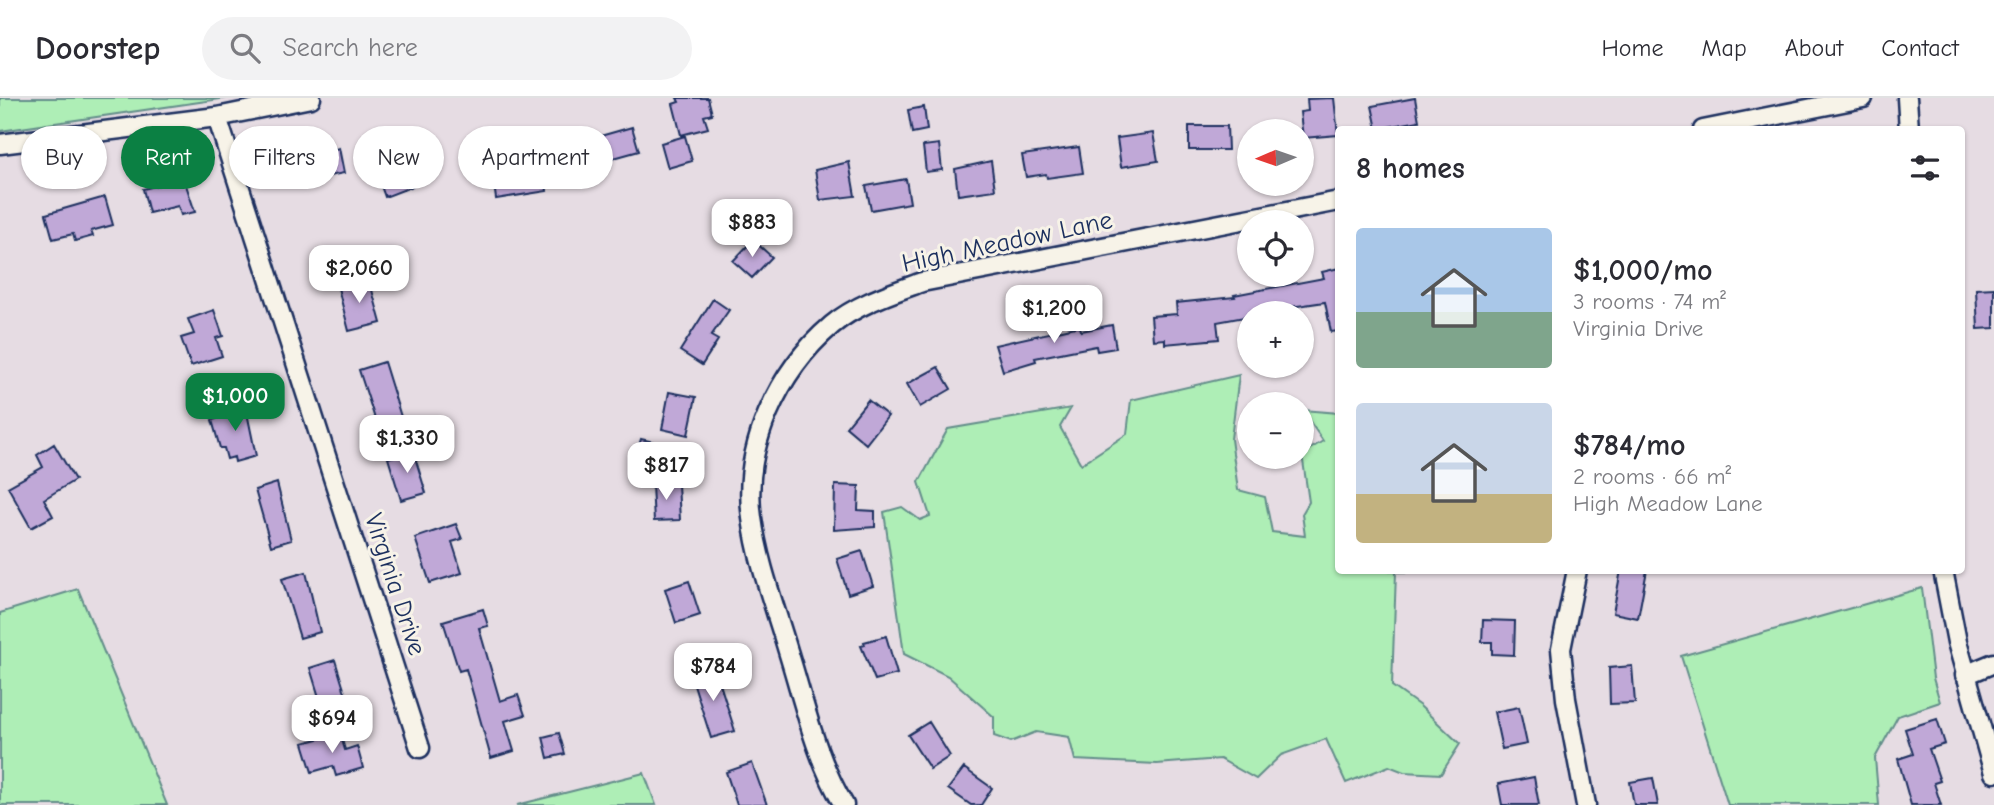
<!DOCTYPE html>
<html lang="en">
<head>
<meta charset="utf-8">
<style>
  body { margin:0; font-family:"Comic Neue",sans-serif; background:#f2f2f3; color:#2b2b33; height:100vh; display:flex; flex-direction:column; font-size:26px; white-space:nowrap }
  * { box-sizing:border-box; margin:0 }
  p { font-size:23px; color:#7c7c81 }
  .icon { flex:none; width:38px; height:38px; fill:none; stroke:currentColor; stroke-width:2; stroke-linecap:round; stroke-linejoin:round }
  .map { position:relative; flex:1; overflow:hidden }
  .drawer { position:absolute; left:1335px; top:28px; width:630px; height:448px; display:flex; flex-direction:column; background:#fff; border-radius:7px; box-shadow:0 2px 5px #0004 }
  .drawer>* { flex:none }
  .top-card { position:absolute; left:21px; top:28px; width:665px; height:63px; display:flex; gap:14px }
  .needle { width:46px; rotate:268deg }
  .fabs { position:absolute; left:1237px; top:21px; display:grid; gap:14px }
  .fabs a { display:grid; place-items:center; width:77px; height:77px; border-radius:50%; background:#fff; box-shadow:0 2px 5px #0004; font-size:35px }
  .price { position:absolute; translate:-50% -60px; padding:0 16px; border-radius:14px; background:#fff; color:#222; font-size:23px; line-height:46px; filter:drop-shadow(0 2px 4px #0008) }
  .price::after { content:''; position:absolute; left:50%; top:42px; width:21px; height:16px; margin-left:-10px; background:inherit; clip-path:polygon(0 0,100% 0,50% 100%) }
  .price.active { background:#0b8043; color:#fff }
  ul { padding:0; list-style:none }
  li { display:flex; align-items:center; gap:21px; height:175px; padding:0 21px }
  li span { display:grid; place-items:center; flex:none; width:196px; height:140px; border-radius:7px; color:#555 }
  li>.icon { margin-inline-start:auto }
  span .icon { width:84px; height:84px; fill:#fffc; stroke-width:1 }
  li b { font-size:30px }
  h2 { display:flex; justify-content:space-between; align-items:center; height:84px; padding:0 21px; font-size:30px }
  .pill { padding:0 24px; border-radius:32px; background:#fff; box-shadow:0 2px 5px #0004; font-size:24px; line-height:63px }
  .pill.active { background:#0b8043; color:#fff }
  header { display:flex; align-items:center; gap:42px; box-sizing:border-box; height:98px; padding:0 35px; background:#fff; border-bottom:2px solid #e1e1e2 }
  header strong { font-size:33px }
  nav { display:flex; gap:38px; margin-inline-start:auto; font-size:24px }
  .search { width:490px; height:63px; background:#f2f2f3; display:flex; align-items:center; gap:18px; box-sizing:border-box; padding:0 24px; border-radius:38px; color:#7c7c81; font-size:26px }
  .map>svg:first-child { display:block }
  .green { fill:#aeeeb6; stroke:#648e8a; stroke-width:2 }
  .building { fill:#c0a8d7; stroke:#1b2f5e; stroke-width:2 }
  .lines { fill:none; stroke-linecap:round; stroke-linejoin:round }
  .minor-casing { stroke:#1b2f5e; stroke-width:23 }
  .minor { stroke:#f7f3e8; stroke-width:18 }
  .labels { text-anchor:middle; stroke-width:6; stroke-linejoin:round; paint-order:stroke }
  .street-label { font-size:26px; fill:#1b2f5e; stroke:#f7f3e8 }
</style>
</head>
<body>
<header>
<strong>Doorstep</strong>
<div class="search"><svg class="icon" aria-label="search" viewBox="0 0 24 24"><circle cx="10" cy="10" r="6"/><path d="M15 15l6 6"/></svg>Search here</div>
<nav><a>Home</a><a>Map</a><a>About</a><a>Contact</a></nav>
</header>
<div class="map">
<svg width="1994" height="707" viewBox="0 0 1994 707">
  <rect width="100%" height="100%" fill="#e6dce3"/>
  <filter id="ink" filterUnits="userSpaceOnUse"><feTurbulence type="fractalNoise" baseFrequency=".0143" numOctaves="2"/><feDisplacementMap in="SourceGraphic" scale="14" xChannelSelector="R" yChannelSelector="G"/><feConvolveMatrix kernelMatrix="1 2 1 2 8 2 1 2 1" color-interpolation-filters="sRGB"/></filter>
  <g filter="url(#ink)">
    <path class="green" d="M 0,0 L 227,0 L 0,33 Z
      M 1239,277 L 1231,341 L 1238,392 L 1265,399 L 1272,434 L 1305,438 L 1302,416 L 1309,404 L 1302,356 L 1323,343 L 1302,312 L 1339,315 L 1339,472 L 1451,473 L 1396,474 L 1392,588 L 1420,608 L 1460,646 L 1441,676 L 1404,674 L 1389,668 L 1346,685 L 1326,641 L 1281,657 L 1256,681 L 1220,661 L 1157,666 L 1075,662 L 1069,639 L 1036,634 L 1011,644 L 994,638 L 994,619 L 948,578 L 904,556 L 884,414 L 902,409 L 920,422 L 930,418 L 919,384 L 948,331 L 1071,310 L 1060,329 L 1081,366 L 1127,336 L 1131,302 Z
      M 1922,490 L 1933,580 L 1940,604 L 1898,618 L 1875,660 L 1879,707 L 1728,707 L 1681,558 Z
      M 78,491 L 167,707 L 0,707 L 0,515 Z
      M 644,675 L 656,707 L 517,707 Z"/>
    <path class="building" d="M 677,0 L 708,0 L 712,16 L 704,18 L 708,30 L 681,37 L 673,6 L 679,4 Z
      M 1334,0 L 1338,37 L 1303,40 L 1300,14 L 1308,13 L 1307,1 Z
      M 1415,0 L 1419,23 L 1377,31 L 1372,8 Z
      M 924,9 L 927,32 L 912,35 L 908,12 Z
      M 1189,28 L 1227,28 L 1228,52 L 1189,52 Z
      M 632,29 L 639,53 L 603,63 L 597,39 Z
      M 1153,35 L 1158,63 L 1121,69 L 1117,40 Z
      M 685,38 L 692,63 L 668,70 L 661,45 Z
      M 939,46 L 942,72 L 926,74 L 923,48 Z
      M 1079,49 L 1083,75 L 1047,80 L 1046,76 L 1026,79 L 1022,57 Z
      M 339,50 L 344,75 L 283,87 L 279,66 Z
      M 420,58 L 429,82 L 385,99 L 376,74 Z
      M 991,63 L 995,92 L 958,97 L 955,71 Z
      M 849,64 L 855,98 L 820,102 L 815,72 Z
      M 544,70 L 547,93 L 496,101 L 493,78 Z
      M 184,81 L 195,114 L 181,117 L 178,108 L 149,115 L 143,91 Z
      M 906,81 L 910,105 L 871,112 L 866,88 Z
      M 105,99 L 113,127 L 91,133 L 93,138 L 75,143 L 73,136 L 53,141 L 46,116 Z
      M 753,142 L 772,159 L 752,180 L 733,163 Z
      M 1339,170 L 1339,233 L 1331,234 L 1325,204 L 1250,215 L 1250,218 L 1217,224 L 1219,241 L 1165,246 L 1165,241 L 1153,242 L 1151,218 L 1177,216 L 1176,205 L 1235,199 L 1234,197 L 1324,180 L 1322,174 Z
      M 369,181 L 381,225 L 349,233 L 338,190 Z
      M 1994,190 L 1994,230 L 1978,231 L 1976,191 Z
      M 713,201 L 729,212 L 711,238 L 718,242 L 702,267 L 680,253 Z
      M 214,212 L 223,238 L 216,240 L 222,258 L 191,268 L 181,240 L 194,236 L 188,221 Z
      M 1112,227 L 1116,250 L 1097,253 L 1096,248 L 1035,260 L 1036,263 L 1003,273 L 995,247 L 1080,228 L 1081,233 Z
      M 384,264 L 402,322 L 378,330 L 359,272 Z
      M 938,269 L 951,291 L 920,309 L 907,286 Z
      M 669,294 L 696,299 L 688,337 L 662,331 Z
      M 868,302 L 888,318 L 866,346 L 846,329 Z
      M 245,305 L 256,358 L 235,364 L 234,359 L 227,361 L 224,350 L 220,350 L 212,322 L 216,321 L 214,314 Z
      M 641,341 L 658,345 L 653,365 L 635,361 Z
      M 54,346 L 75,382 L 44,401 L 53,418 L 31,430 L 8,389 L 43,369 L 37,357 Z
      M 413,353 L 426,395 L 401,402 L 388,360 Z
      M 277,385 L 291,442 L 271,448 L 255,392 Z
      M 678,386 L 680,422 L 654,423 L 652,387 Z
      M 835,387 L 859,388 L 858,412 L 875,413 L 875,429 L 834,432 Z
      M 456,426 L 462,441 L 452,444 L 462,475 L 430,485 L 415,440 Z
      M 862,453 L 873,488 L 848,496 L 837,461 Z
      M 1621,472 L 1647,472 L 1638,520 L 1613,515 Z
      M 306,474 L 320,534 L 300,540 L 282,481 Z
      M 689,483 L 700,517 L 676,525 L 665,491 Z
      M 483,511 L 488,528 L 479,530 L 500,603 L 518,597 L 525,617 L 505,623 L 514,653 L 491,660 L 466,571 L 459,573 L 443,523 Z
      M 1483,522 L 1515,523 L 1514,557 L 1492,556 L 1492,544 L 1482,544 Z
      M 886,538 L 897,576 L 875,582 L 861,548 L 865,547 L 864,544 Z
      M 335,562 L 347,601 L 322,609 L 310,570 Z
      M 1632,568 L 1635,605 L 1610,606 L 1609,570 Z
      M 715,570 L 735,633 L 711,640 L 691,577 Z
      M 1519,609 L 1527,646 L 1502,651 L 1494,614 Z
      M 1937,621 L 1945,646 L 1929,651 L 1940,683 L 1934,685 L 1941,707 L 1911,707 L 1898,661 L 1913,656 L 1905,631 Z
      M 929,624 L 950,658 L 930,671 L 908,637 Z
      M 340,635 L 345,652 L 357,648 L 363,670 L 336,678 L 333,668 L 312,674 L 303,645 Z
      M 559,635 L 565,656 L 548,660 L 543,639 Z
      M 752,665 L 767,707 L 737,707 L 726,674 Z
      M 964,670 L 992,690 L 981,707 L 971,707 L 948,691 Z
      M 1534,679 L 1539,707 L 1502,707 L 1498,686 Z
      M 1653,680 L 1658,707 L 1634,707 L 1630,684 Z"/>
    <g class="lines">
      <defs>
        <path id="minor" d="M 1907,0 L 1909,32
          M 217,19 L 420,650
          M 1703,32 L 1863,0
          M 0,46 L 217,19 L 311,0
          M 1577,472 L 1561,551 L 1566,601 L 1586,707
          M 1943,472 L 1957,544 L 1994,675
          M 1965,577 L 1994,565
          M 844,707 C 816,661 804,604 788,553 C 775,509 758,465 752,420 C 742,350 778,273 832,227 C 857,206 892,195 922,184 L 1339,103"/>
      </defs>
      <use href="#minor" class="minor-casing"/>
      <use href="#minor" class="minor"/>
    </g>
  </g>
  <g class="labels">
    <g class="street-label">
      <text transform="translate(1007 143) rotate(-12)" y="9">High Meadow Lane</text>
      <text transform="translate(396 486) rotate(72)" y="9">Virginia Drive</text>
    </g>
  </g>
</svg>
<div class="fabs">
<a><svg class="needle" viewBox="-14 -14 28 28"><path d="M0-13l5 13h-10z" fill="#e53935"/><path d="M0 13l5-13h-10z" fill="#7c7c81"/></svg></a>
<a><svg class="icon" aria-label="locate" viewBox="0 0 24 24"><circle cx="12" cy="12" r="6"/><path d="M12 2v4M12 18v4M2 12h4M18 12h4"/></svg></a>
<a>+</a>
<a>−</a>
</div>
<b class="price" style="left:752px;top:161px">$883</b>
<b class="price" style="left:359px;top:207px">$2,060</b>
<b class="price" style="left:1054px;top:247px">$1,200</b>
<b class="price active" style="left:235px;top:335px">$1,000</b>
<b class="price" style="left:407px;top:377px">$1,330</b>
<b class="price" style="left:666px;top:404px">$817</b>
<b class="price" style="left:713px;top:605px">$784</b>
<b class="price" style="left:332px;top:657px">$694</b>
<div class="top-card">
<a class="pill">Buy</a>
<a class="pill active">Rent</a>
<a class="pill">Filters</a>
<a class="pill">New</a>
<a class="pill">Apartment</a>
</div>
<section class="drawer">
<h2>8 homes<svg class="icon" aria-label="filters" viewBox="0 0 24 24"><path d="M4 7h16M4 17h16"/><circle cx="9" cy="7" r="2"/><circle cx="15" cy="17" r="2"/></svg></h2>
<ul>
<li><span style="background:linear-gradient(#a9c7e8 60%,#7fa58c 0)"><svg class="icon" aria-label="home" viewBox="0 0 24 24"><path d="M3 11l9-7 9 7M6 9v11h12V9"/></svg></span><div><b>$1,000/mo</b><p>3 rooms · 74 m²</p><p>Virginia Drive</p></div></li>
<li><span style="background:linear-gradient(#c9d6e8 65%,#c2b280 0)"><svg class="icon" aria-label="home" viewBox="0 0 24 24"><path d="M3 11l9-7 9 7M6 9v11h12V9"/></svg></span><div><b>$784/mo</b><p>2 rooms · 66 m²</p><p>High Meadow Lane</p></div></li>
</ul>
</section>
</div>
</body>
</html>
